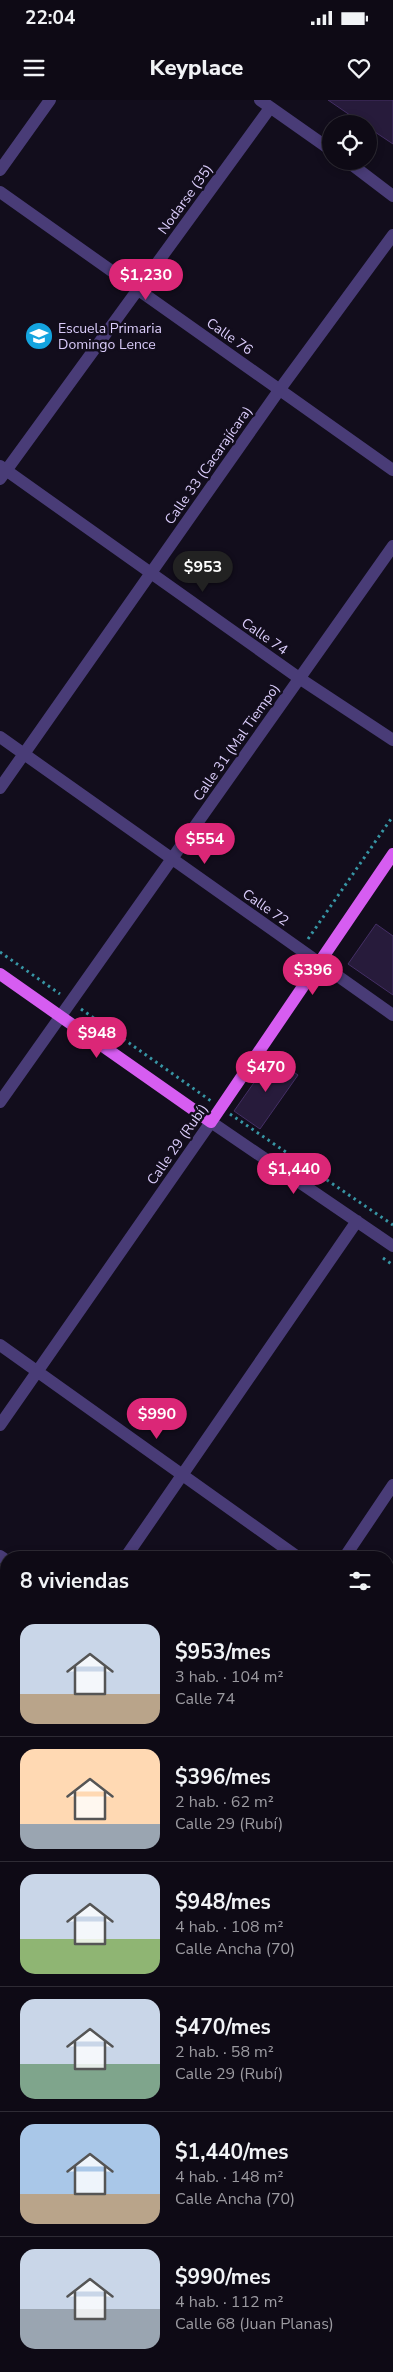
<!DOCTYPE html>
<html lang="es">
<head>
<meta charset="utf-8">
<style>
  body { margin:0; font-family:"Nunito Sans",sans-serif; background:#17131e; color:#f1f3f6; height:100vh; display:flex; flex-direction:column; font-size:19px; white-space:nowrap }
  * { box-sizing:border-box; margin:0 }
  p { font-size:16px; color:#9b9aa0 }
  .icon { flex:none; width:28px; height:28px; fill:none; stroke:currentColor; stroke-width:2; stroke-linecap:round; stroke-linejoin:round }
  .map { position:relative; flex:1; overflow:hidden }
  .details { position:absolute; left:0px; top:1451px; width:394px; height:821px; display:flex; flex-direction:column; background:#0e0a15; border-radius:20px 20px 0 0; box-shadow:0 2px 8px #0003,0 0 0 1px #2e2b34 }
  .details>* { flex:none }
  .controls { position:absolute; left:322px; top:15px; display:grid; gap:10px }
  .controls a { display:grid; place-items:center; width:55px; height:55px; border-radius:50%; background:#0e0a15; box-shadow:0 2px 8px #0003,0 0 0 1px #2e2b34; font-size:25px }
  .price { position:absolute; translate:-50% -42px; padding:0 11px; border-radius:18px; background:#db2777; color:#fff; font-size:16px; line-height:32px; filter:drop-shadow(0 1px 2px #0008) }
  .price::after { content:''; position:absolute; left:50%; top:30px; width:15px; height:11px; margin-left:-8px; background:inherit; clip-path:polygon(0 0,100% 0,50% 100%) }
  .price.selected { background:#222; color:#fff }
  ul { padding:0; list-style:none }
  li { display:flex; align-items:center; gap:15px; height:125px; padding:0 20px }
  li+li { border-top:1px solid #2e2b34 }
  li span { display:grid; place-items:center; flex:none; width:140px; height:100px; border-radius:15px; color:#555 }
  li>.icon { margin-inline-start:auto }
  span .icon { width:60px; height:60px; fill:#fffc; stroke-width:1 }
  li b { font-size:21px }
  h2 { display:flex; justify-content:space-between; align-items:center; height:60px; padding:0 20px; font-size:21px }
  .status { display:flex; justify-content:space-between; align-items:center; height:35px; padding:0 25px; background:#0e0a15; direction:ltr }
  .status svg { height:14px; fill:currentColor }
  header { display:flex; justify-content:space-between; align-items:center; height:65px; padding:0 20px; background:#0e0a15; font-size:22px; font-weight:800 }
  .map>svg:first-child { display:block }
  .green { fill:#112225 }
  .water { fill:#0c1335 }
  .building { fill:#271b3b; stroke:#442f65 }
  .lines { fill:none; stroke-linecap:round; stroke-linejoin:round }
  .path { stroke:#3795a4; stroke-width:3; stroke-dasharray:2.5 4; stroke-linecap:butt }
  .minor { stroke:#493c77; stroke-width:12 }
  .major { stroke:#d65df1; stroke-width:12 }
  .labels { text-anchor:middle; stroke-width:5; stroke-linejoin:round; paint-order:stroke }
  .street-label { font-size:14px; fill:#daccfa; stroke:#120d1c }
  .poi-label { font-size:14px; fill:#daccfa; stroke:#120d1c; text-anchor:start }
</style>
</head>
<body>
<div class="status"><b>22:04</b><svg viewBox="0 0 49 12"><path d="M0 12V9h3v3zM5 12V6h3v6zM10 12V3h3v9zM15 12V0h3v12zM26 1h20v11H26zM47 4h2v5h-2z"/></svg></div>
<header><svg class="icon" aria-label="menu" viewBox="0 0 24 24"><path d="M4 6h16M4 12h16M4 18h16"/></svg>Keyplace<svg class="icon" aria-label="heart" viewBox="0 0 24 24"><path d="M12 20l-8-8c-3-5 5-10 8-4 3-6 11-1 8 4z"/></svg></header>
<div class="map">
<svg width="393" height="2272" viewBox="0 0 393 2272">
  <rect width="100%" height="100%" fill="#120d1c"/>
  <path class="green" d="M 6,1569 L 6,1757 L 0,1756 L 0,1576 Z
    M 388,1764 L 393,1768 L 393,2272 L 0,2272 L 0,1771 L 6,1773 L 6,2266 L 388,2266 Z"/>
  <path class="water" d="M 0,1834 L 6,1837 L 6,1898 L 0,1895 Z
    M 388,1899 L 393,1900 L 393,1957 L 388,1955 Z"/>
  <path class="building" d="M 328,0 L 393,0 L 393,44 L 369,28 L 369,24 L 363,24 Z
    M 376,824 L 393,836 L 393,895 L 348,864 Z
    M 272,957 L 298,975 L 260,1029 L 234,1011 Z"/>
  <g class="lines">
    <path class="path" d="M 308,839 L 393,716
      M 0,852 L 60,894
      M 81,909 L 211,1001
      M 230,1014 L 393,1125
      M 383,1158 L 393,1165
      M 0,2064 L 6,2067"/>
    <path class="minor" d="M 260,0 L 331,50
      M 347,61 L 393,96
      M 0,70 L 50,0
      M 0,92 L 393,370
      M 0,366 L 299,578 L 393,640
      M 0,379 L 270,8
      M 0,637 L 393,915
      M 0,688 L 280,289 L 393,135
      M 0,1002 L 393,446
      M 0,1245 L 299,1458
      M 0,1325 L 211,1022 L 393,1146
      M 0,1456 L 6,1460
      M 125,1458 L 357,1121
      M 344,1458 L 393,1385
      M 388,1520 L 393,1524
      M 388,1713 L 393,1705
      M 388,1729 L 393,1733"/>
    <path class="major" d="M 0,874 L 211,1022 L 393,754"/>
  </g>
  <defs>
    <symbol id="school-disc" viewBox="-11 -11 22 22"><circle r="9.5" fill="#14a4df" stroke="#120d1c"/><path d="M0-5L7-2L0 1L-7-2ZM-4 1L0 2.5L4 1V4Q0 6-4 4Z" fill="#fff"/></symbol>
  </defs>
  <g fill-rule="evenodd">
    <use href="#school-disc" x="23" y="220" width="32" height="32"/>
  </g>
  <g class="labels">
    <g class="street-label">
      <text transform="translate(185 99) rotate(-54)" y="5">Nodarse (35)</text>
      <text transform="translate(230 236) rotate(35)" y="5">Calle 76</text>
      <text transform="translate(208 365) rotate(-55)" y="5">Calle 33 (Cacarajícara)</text>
      <text transform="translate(265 536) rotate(35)" y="5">Calle 74</text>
      <text transform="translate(236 642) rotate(-55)" y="5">Calle 31 (Mal Tiempo)</text>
      <text transform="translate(266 807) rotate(35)" y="5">Calle 72</text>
      <text transform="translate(177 1044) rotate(-55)" y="5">Calle 29 (Rubí)</text>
    </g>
    <g class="poi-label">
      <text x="58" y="233">Escuela Primaria<tspan x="58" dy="16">Domingo Lence</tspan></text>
    </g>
  </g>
</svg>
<div class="controls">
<a><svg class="icon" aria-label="locate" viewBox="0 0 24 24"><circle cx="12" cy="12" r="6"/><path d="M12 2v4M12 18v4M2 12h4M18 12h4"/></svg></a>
</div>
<b class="price" style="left:146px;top:201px">$1,230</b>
<b class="price selected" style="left:203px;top:493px">$953</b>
<b class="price" style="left:205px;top:765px">$554</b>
<b class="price" style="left:313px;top:896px">$396</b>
<b class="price" style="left:97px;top:959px">$948</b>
<b class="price" style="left:266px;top:993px">$470</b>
<b class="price" style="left:294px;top:1095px">$1,440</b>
<b class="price" style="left:157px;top:1340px">$990</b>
<section class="details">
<h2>8 viviendas<svg class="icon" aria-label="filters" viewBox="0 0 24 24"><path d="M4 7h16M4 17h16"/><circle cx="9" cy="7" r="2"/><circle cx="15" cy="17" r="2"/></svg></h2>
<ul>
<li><span style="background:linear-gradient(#c9d6e8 70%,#b9a48a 0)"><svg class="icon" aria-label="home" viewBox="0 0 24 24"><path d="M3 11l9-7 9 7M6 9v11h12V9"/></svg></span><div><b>$953/mes</b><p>3 hab. · 104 m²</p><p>Calle 74</p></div></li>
<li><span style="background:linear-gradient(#ffd9b3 75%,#9aa5b1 0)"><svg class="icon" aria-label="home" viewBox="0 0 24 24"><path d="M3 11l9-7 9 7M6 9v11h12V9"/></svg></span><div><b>$396/mes</b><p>2 hab. · 62 m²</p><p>Calle 29 (Rubí)</p></div></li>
<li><span style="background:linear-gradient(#c9d6e8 65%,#8fb573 0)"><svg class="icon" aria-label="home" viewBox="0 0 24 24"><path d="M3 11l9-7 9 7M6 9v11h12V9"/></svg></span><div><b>$948/mes</b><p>4 hab. · 108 m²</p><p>Calle Ancha (70)</p></div></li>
<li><span style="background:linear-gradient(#c9d6e8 65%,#7fa58c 0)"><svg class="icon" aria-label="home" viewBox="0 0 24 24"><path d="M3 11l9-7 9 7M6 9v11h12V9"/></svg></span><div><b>$470/mes</b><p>2 hab. · 58 m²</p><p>Calle 29 (Rubí)</p></div></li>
<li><span style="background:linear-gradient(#a9c7e8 70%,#b9a48a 0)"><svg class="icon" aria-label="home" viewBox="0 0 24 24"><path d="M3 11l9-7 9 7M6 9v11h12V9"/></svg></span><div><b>$1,440/mes</b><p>4 hab. · 148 m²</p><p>Calle Ancha (70)</p></div></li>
<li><span style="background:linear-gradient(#c9d6e8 60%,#9aa5b1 0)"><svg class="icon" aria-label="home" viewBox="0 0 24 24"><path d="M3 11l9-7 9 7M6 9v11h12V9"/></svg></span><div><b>$990/mes</b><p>4 hab. · 112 m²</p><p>Calle 68 (Juan Planas)</p></div></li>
</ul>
</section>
</div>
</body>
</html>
